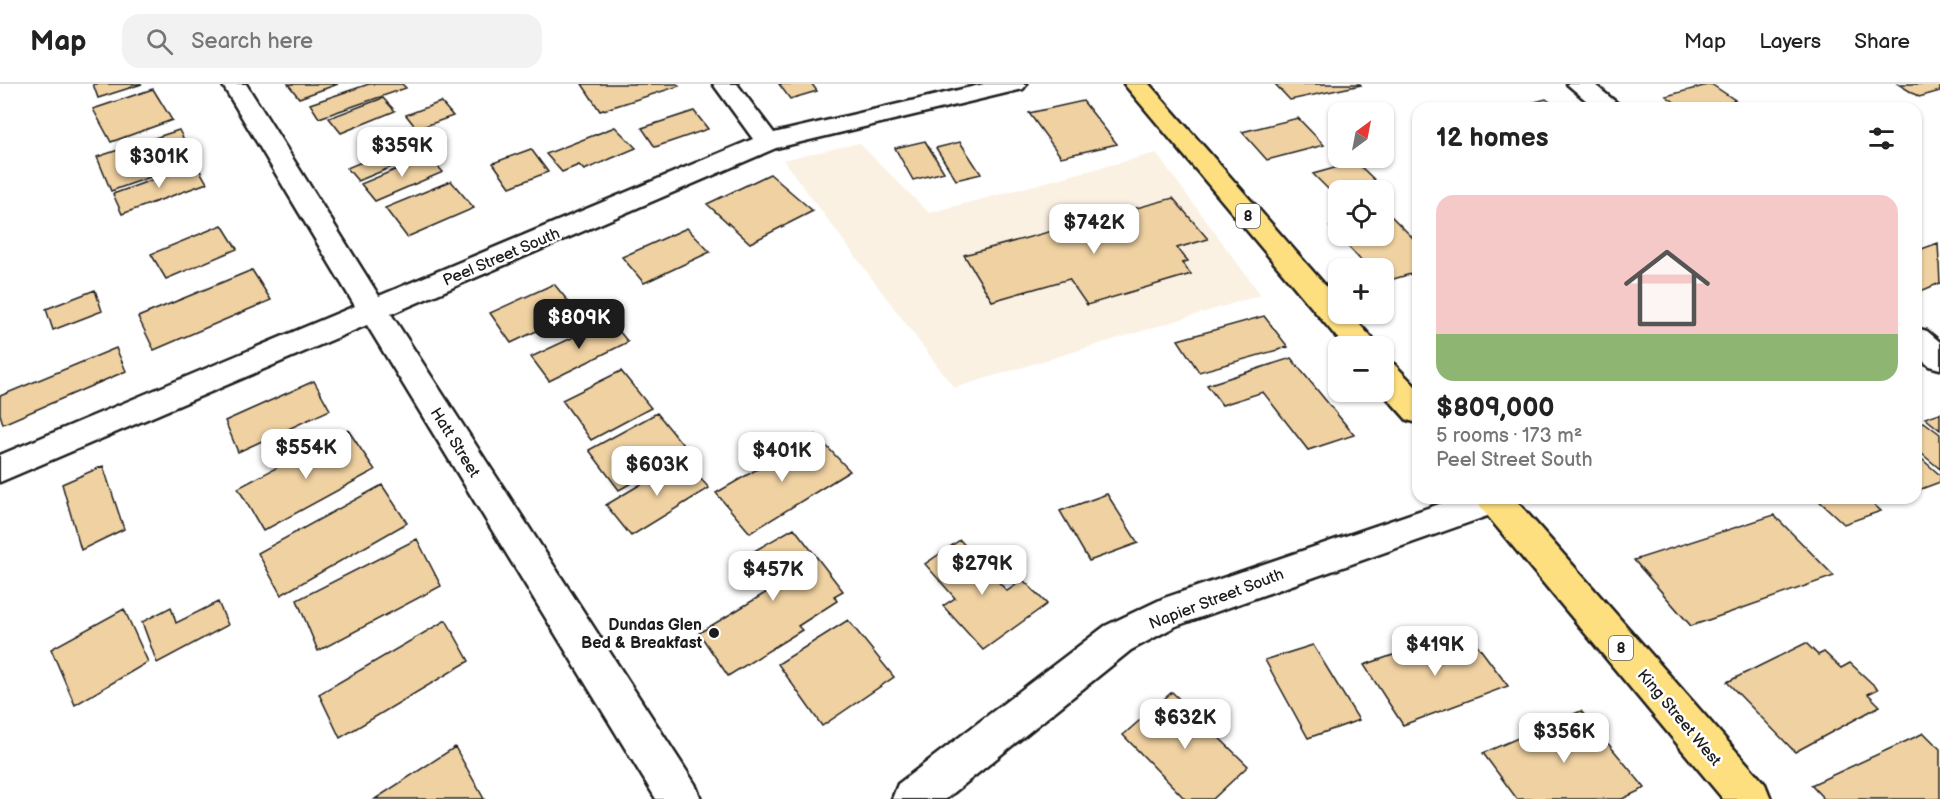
<!DOCTYPE html>
<html lang="en">
<head>
<meta charset="utf-8">
<style>
  body { margin:0; font-family:"Balsamiq Sans",sans-serif; background:#f2f2f2; color:#222; height:100vh; display:flex; flex-direction:column; font-size:22px; white-space:nowrap }
  * { box-sizing:border-box; margin:0 }
  p { font-size:20px; color:#767676 }
  .icon { flex:none; width:33px; height:33px; fill:none; stroke:currentColor; stroke-width:2; stroke-linecap:round; stroke-linejoin:round }
  .map { position:relative; flex:1; overflow:hidden }
  .panel { position:absolute; left:1412px; top:18px; width:510px; height:402px; display:flex; flex-direction:column; background:#fff; border-radius:18px; box-shadow:0 2px 4px #0004 }
  .panel>* { flex:none }
  .needle { width:39px; rotate:32deg }
  .tools { position:absolute; left:1328px; top:18px; display:grid; gap:12px }
  .tools a { display:grid; place-items:center; width:66px; height:66px; border-radius:12px; background:#fff; box-shadow:0 2px 4px #0004; font-size:30px }
  .price { position:absolute; translate:-50% -51px; padding:0 14px; border-radius:12px; background:#fff; color:#222; font-size:20px; line-height:39px; filter:drop-shadow(0 2px 3px #0008) }
  .price::after { content:''; position:absolute; left:50%; top:36px; width:18px; height:14px; margin-left:-9px; background:inherit; clip-path:polygon(0 0,100% 0,50% 100%) }
  .price.active { background:#1c1c1c; color:#fff }
  ul { padding:0; list-style:none }
  li { display:grid; align-content:center; gap:12px; height:318px; padding:0 24px }
  li+li { border-top:2px solid #e0e0e0 }
  li span { display:grid; place-items:center; height:186px; border-radius:18px; color:#555 }
  li>.icon { margin-inline-start:auto }
  span .icon { width:108px; height:108px; fill:#fffc; stroke-width:1 }
  li b { font-size:26px }
  h2 { display:flex; justify-content:space-between; align-items:center; height:72px; padding:0 24px; font-size:26px }
  header { display:flex; align-items:center; gap:36px; box-sizing:border-box; height:84px; padding:0 30px; background:#fff; border-bottom:2px solid #e0e0e0 }
  header strong { font-size:28px }
  nav { display:flex; gap:33px; margin-inline-start:auto; font-size:21px }
  .search { width:420px; height:54px; background:#f2f2f2; display:flex; align-items:center; gap:15px; box-sizing:border-box; padding:0 21px; border-radius:18px; color:#767676; font-size:22px }
  .map>svg:first-child { display:block }
  .built { fill:#faf1e3 }
  .building { fill:#efd1a2; stroke:#1c1c1c; stroke-width:1.5 }
  .lines { fill:none; stroke-linecap:round; stroke-linejoin:round }
  .minor-casing { stroke:#1c1c1c; stroke-width:5 }
  .primary-casing { stroke:#1c1c1c; stroke-width:5 }
  .minor { fill:#fff; fill-rule:evenodd }
  .primary { fill:#fedf80; fill-rule:evenodd }
  .poi-dot { fill:#1c1c1c; stroke:#fff; stroke-width:2 }
  .labels { text-anchor:middle; stroke-width:5; stroke-linejoin:round; paint-order:stroke }
  .shield { fill:#fff; stroke:#606060; stroke-width:1.5 }
  .shield-label { font-size:15px; font-weight:bold; fill:#1c1c1c }
  .street-label { font-size:16px; fill:#1c1c1c; stroke:#fff }
  .poi-label { font-size:16px; font-weight:bold; fill:#1c1c1c; stroke:#fff; text-anchor:end }
</style>
</head>
<body>
<header>
<strong>Map</strong>
<div class="search"><svg class="icon" aria-label="search" viewBox="0 0 24 24"><circle cx="10" cy="10" r="6"/><path d="M15 15l6 6"/></svg>Search here</div>
<nav><a>Map</a><a>Layers</a><a>Share</a></nav>
</header>
<div class="map">
<svg width="1940" height="715" viewBox="0 0 1940 715">
  <rect width="100%" height="100%" fill="#fff"/>
  <filter id="ink" filterUnits="userSpaceOnUse"><feTurbulence type="fractalNoise" baseFrequency=".0167" numOctaves="2"/><feDisplacementMap in="SourceGraphic" scale="12" xChannelSelector="R" yChannelSelector="G"/><feConvolveMatrix kernelMatrix="1 2 1 2 8 2 1 2 1" color-interpolation-filters="sRGB"/></filter>
  <g filter="url(#ink)">
    <path class="built" d="M 859,59 L 929,129 L 1156,69 L 1261,211 L 954,304 L 783,76 Z"/>
    <path class="building" d="M 93,0 L 142,0 L 98,14 Z
      M 288,0 L 338,0 L 299,14 Z
      M 369,0 L 402,0 L 406,4 L 319,34 L 310,20 Z
      M 582,0 L 677,0 L 679,2 L 600,27 Z
      M 779,0 L 812,0 L 817,7 L 790,15 Z
      M 1275,0 L 1360,0 L 1361,1 L 1290,16 Z
      M 1711,0 L 1735,16 L 1707,24 L 1683,24 L 1666,12 Z
      M 1898,0 L 1940,0 L 1940,7 L 1919,13 Z
      M 153,5 L 172,36 L 111,58 L 93,25 Z
      M 383,14 L 395,27 L 341,49 L 329,34 Z
      M 1546,15 L 1558,24 L 1512,24 Z
      M 1083,17 L 1117,60 L 1061,73 L 1029,29 Z
      M 441,18 L 453,32 L 417,45 L 406,31 Z
      M 694,27 L 708,45 L 655,63 L 642,44 Z
      M 1298,34 L 1324,61 L 1267,76 L 1242,48 Z
      M 615,43 L 636,64 L 584,86 L 579,81 L 562,88 L 546,70 Z
      M 179,46 L 195,77 L 111,107 L 97,73 Z
      M 417,55 L 428,68 L 358,97 L 347,84 Z
      M 925,57 L 944,88 L 913,96 L 895,64 Z
      M 960,58 L 981,90 L 956,96 L 936,64 Z
      M 531,65 L 548,88 L 510,103 L 493,79 Z
      M 428,72 L 443,88 L 375,117 L 361,100 Z
      M 1356,78 L 1384,105 L 1338,106 L 1338,115 L 1313,90 Z
      M 196,80 L 207,99 L 122,130 L 113,110 Z
      M 770,90 L 813,127 L 750,159 L 707,120 Z
      M 451,97 L 474,124 L 407,153 L 385,124 Z
      M 1173,114 L 1208,155 L 1177,164 L 1188,177 L 1182,179 L 1191,190 L 1087,221 L 1069,195 L 992,217 L 964,171 Z
      M 1387,128 L 1418,159 L 1418,188 L 1383,198 L 1383,184 L 1368,184 L 1330,143 L 1338,140 L 1338,152 L 1383,152 L 1383,129 Z
      M 222,141 L 237,165 L 166,195 L 151,170 Z
      M 687,144 L 710,168 L 644,199 L 622,173 Z
      M 1938,159 L 1940,199 L 1921,207 L 1916,203 L 1916,167 Z
      M 252,186 L 271,216 L 154,266 L 138,233 Z
      M 554,200 L 577,228 L 511,259 L 490,229 Z
      M 95,206 L 102,227 L 53,246 L 46,225 Z
      M 1264,232 L 1288,263 L 1199,288 L 1178,256 Z
      M 610,236 L 628,258 L 549,297 L 531,273 Z
      M 116,264 L 126,287 L 3,340 L 0,330 L 0,312 Z
      M 1291,274 L 1354,351 L 1308,366 L 1263,308 L 1222,321 L 1207,301 Z
      M 621,287 L 651,324 L 591,356 L 562,316 Z
      M 314,297 L 330,326 L 238,368 L 225,337 Z
      M 657,329 L 688,367 L 619,406 L 589,366 Z
      M 1940,329 L 1940,346 L 1925,334 Z
      M 1924,338 L 1940,350 L 1940,385 L 1916,365 L 1916,341 Z
      M 348,346 L 375,386 L 263,447 L 238,404 Z
      M 816,351 L 850,387 L 750,449 L 716,409 Z
      M 1916,370 L 1940,391 L 1940,398 L 1916,407 Z
      M 683,375 L 709,404 L 631,452 L 606,421 Z
      M 103,382 L 124,445 L 81,466 L 62,400 Z
      M 382,401 L 407,439 L 281,511 L 258,469 Z
      M 1107,410 L 1138,459 L 1089,477 L 1060,427 Z
      M 1816,414 L 1867,414 L 1881,427 L 1844,440 Z
      M 1774,431 L 1834,492 L 1691,542 L 1634,476 Z
      M 794,444 L 843,507 L 834,512 L 837,517 L 798,542 L 802,546 L 728,592 L 699,549 L 767,508 L 742,474 Z
      M 417,455 L 441,502 L 318,567 L 297,516 Z
      M 960,456 L 1007,507 L 1023,496 L 1047,520 L 983,566 L 943,522 L 955,514 L 925,480 Z
      M 218,518 L 228,541 L 157,579 L 142,538 L 171,523 L 176,539 Z
      M 124,525 L 148,578 L 75,621 L 51,565 Z
      M 446,536 L 469,577 L 340,654 L 319,610 Z
      M 848,536 L 894,593 L 822,642 L 778,580 Z
      M 1466,546 L 1508,602 L 1403,641 L 1364,581 Z
      M 1806,559 L 1818,571 L 1824,568 L 1841,584 L 1850,579 L 1878,605 L 1868,610 L 1880,622 L 1795,668 L 1727,598 Z
      M 1313,561 L 1359,636 L 1308,654 L 1265,576 Z
      M 1172,608 L 1248,682 L 1213,715 L 1185,715 L 1123,651 Z
      M 1581,627 L 1645,704 L 1622,715 L 1517,715 L 1483,669 Z
      M 1924,649 L 1940,665 L 1940,715 L 1824,715 L 1811,701 Z
      M 455,663 L 484,715 L 375,715 Z"/>
    <g class="lines">
      <defs>
        <path id="minor" d="M 222,0 L 246,0 L 379,212 L 753,55 L 713,0 L 737,0 L 774,49 L 984,0 L 1027,0 L 1023,5 L 776,64 L 391,230 L 695,700 L 701,715 L 656,715 L 367,241 L 0,398 L 0,371 L 355,222 Z
          M 1567,0 L 1594,0 L 1623,24 L 1595,24 Z
          M 1916,244 L 1927,247 L 1940,258 L 1940,285 L 1929,282 L 1916,271 Z
          M 1457,414 L 1515,414 L 1510,424 L 1176,542 L 1131,566 L 946,715 L 892,715 L 898,700 L 1105,542 L 1164,514 Z"/>
        <path id="primary" d="M 1124,0 L 1149,0 L 1338,216 L 1338,230 L 1350,230 L 1372,254 L 1376,262 L 1344,262 Z
          M 1383,277 L 1394,280 L 1418,305 L 1418,339 L 1407,336 L 1382,308 Z
          M 1476,414 L 1514,414 L 1765,700 L 1771,715 L 1723,715 L 1481,424 Z"/>
      </defs>
      <use href="#minor" class="minor-casing"/>
      <use href="#primary" class="primary-casing"/>
      <use href="#minor" class="minor"/>
      <use href="#primary" class="primary"/>
    </g>
  </g>
  <circle class="poi-dot" cx="714" cy="549" r="6"/>
  <g class="labels">
    <g class="shield">
      <rect x="1236" y="120" width="24" height="24" rx="4.5"/>
      <rect x="1609" y="552" width="24" height="24" rx="4.5"/>
    </g>
    <g class="shield-label">
      <text x="1248" y="137">8</text>
      <text x="1621" y="569">8</text>
    </g>
    <g class="street-label">
      <text transform="translate(501 172) rotate(-23)" y="6">Peel Street South</text>
      <text transform="translate(456 358) rotate(58)" y="6">Hatt Street</text>
      <text transform="translate(1216 514) rotate(-21)" y="6">Napier Street South</text>
      <text transform="translate(1680 633) rotate(50)" y="6">King Street West</text>
    </g>
    <g class="poi-label">
      <text x="702" y="546">Dundas Glen<tspan x="702" dy="18">Bed &amp; Breakfast</tspan></text>
    </g>
  </g>
</svg>
<div class="tools">
<a><svg class="needle" viewBox="-14 -14 28 28"><path d="M0-13l5 13h-10z" fill="#e53935"/><path d="M0 13l5-13h-10z" fill="#767676"/></svg></a>
<a><svg class="icon" aria-label="locate" viewBox="0 0 24 24"><circle cx="12" cy="12" r="6"/><path d="M12 2v4M12 18v4M2 12h4M18 12h4"/></svg></a>
<a>+</a>
<a>−</a>
</div>
<b class="price" style="left:402px;top:94px">$359K</b>
<b class="price" style="left:159px;top:105px">$301K</b>
<b class="price" style="left:1094px;top:171px">$742K</b>
<b class="price active" style="left:579px;top:266px">$809K</b>
<b class="price" style="left:306px;top:396px">$554K</b>
<b class="price" style="left:782px;top:399px">$401K</b>
<b class="price" style="left:657px;top:413px">$603K</b>
<b class="price" style="left:982px;top:512px">$279K</b>
<b class="price" style="left:773px;top:518px">$457K</b>
<b class="price" style="left:1435px;top:593px">$419K</b>
<b class="price" style="left:1185px;top:666px">$632K</b>
<b class="price" style="left:1564px;top:680px">$356K</b>
<section class="panel">
<h2>12 homes<svg class="icon" aria-label="filters" viewBox="0 0 24 24"><path d="M4 7h16M4 17h16"/><circle cx="9" cy="7" r="2"/><circle cx="15" cy="17" r="2"/></svg></h2>
<ul>
<li><span style="background:linear-gradient(#f6c9c9 75%,#8fb573 0)"><svg class="icon" aria-label="home" viewBox="0 0 24 24"><path d="M3 11l9-7 9 7M6 9v11h12V9"/></svg></span><div><b>$809,000</b><p>5 rooms · 173 m²</p><p>Peel Street South</p></div></li>
</ul>
</section>
</div>
</body>
</html>
